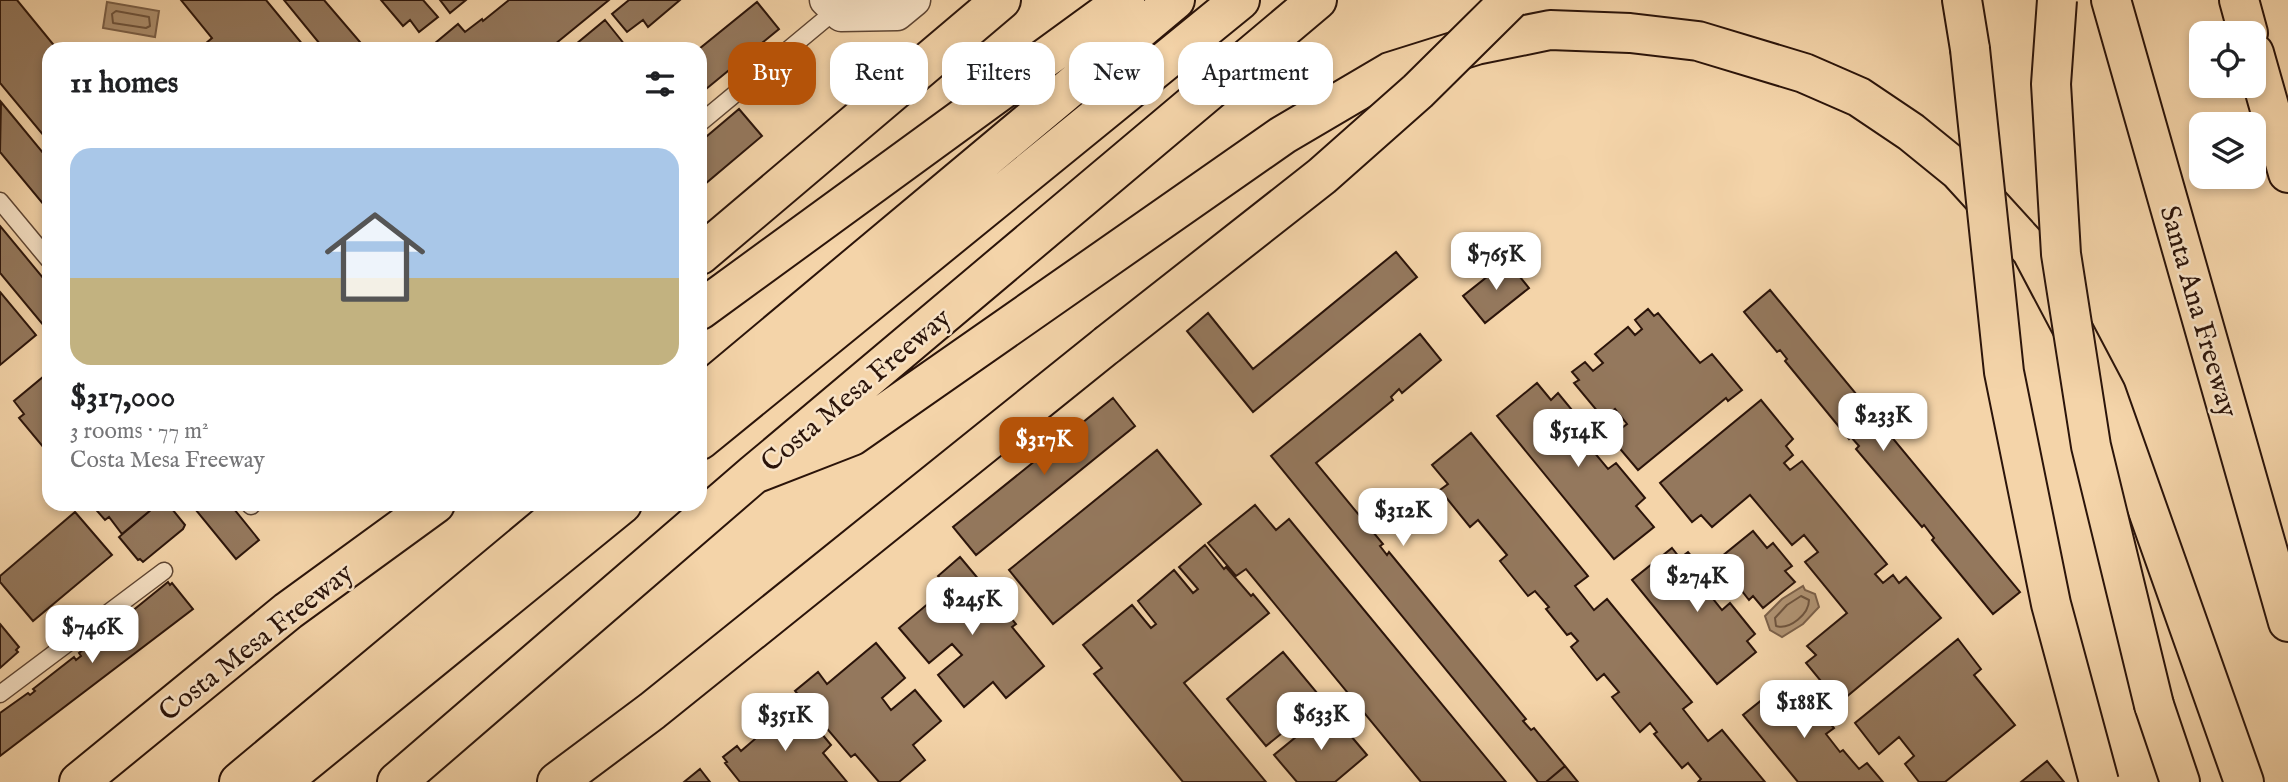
<!DOCTYPE html>
<html lang="en">
<head>
<meta charset="utf-8">
<style>
  body { margin:0; font-family:"IM FELL English",serif; background:#f6f6f6; color:#202124; height:100vh; display:flex; flex-direction:column; font-size:26px; white-space:nowrap }
  * { box-sizing:border-box; margin:0 }
  p { font-size:23px; color:#757577 }
  .icon { flex:none; width:38px; height:38px; fill:none; stroke:currentColor; stroke-width:2; stroke-linecap:round; stroke-linejoin:round }
  .map { position:relative; flex:1; overflow:hidden }
  .sheet { position:absolute; left:42px; top:42px; width:665px; height:469px; display:flex; flex-direction:column; background:#fff; border-radius:21px; box-shadow:0 4px 10px #0003 }
  .sheet>* { flex:none }
  .hud { position:absolute; left:728px; top:42px; width:665px; height:63px; display:flex; gap:14px }
  .tools { position:absolute; left:2189px; top:21px; display:grid; gap:14px }
  .tools a { display:grid; place-items:center; width:77px; height:77px; border-radius:14px; background:#fff; box-shadow:0 4px 10px #0003; font-size:35px }
  .price { position:absolute; translate:-50% -60px; padding:0 16px; border-radius:14px; background:#fff; color:#222; font-size:23px; line-height:46px; filter:drop-shadow(0 2px 4px #0008) }
  .price::after { content:''; position:absolute; left:50%; top:42px; width:21px; height:16px; margin-left:-10px; background:inherit; clip-path:polygon(0 0,100% 0,50% 100%) }
  .price.selected { background:#b45309; color:#fff }
  ul { padding:0; list-style:none }
  li { display:grid; align-content:center; gap:14px; height:371px; padding:0 28px }
  li span { display:grid; place-items:center; height:217px; border-radius:21px; color:#555 }
  li>.icon { margin-inline-start:auto }
  span .icon { width:126px; height:126px; fill:#fffc; stroke-width:1 }
  li b { font-size:30px }
  h2 { display:flex; justify-content:space-between; align-items:center; height:84px; padding:0 28px; font-size:30px }
  .pill { padding:0 24px; border-radius:21px; background:#fff; box-shadow:0 4px 10px #0003; font-size:24px; line-height:63px }
  .pill.selected { background:#b45309; color:#fff }
  .map>svg:first-child { display:block }
  .water { fill:#b09373; stroke:#7b6049; stroke-width:2 }
  .lines { fill:none; stroke-linecap:round; stroke-linejoin:round }
  .shore { stroke:#6e543e; stroke-width:2 }
  .building { fill:#94785d; stroke:#2b140a; stroke-width:2 }
  .service-casing { stroke:#5d4432; stroke-width:19 }
  .minor-casing { stroke:#5d4432; stroke-width:35 }
  .motorway-casing { stroke:#2b140a; stroke-width:42 }
  .service { stroke:#f8e3c7; stroke-width:16 }
  .minor { stroke:#f8e3c7; stroke-width:32 }
  .motorway { stroke:#f4d4a9; stroke-width:38 }
  .motorway-bridge-casing { stroke:#2b140a; stroke-width:42; stroke-linecap:butt }
  .motorway-bridge { stroke:#f4d4a9; stroke-width:38 }
  .labels { text-anchor:middle; stroke-width:5; stroke-linejoin:round; paint-order:stroke }
  .street-label { font-size:28px; fill:#2b140a; stroke:#f8e3c7 }
</style>
</head>
<body>
<div class="map">
<svg width="2288" height="782" viewBox="0 0 2288 782">
  <rect width="100%" height="100%" fill="#f4d4a9"/>
  <filter id="stains"><feTurbulence type="fractalNoise" baseFrequency=".00286" numOctaves="4"/><feColorMatrix values="0 0 0 0 .2 0 0 0 0 .09 0 0 0 0 .02 0 0 0 .5 -.17"/></filter>
  <radialGradient id="worn" r=".72"><stop offset=".6" stop-color="#630" stop-opacity="0"/><stop offset="1" stop-color="#630" stop-opacity=".3"/></radialGradient>
  <path class="water" d="M 107,2 L 159,11 L 155,37 L 103,28 Z
    M 1803,586 L 1805,590 L 1815,594 L 1819,607 L 1803,624 L 1782,637 L 1770,630 L 1765,616 L 1782,599 Z"/>
  <g class="lines">
    <path class="shore" d="M 116,11 L 149,17 L 150,26 L 146,28 L 113,23 L 112,14 Z
      M 1801,596 L 1809,600 C 1809,614 1790,630 1776,626 L 1775,618 L 1787,605 Z"/>
  </g>
  <path class="building" d="M 0,0 L 17,0 L 57,49 L 49,49 L 49,142 L 0,83 Z
    M 181,0 L 266,0 L 304,46 L 300,49 L 199,49 L 212,38 Z
    M 284,0 L 324,0 L 366,49 L 324,49 Z
    M 381,0 L 423,0 L 438,17 L 419,32 L 410,20 L 403,26 Z
    M 440,0 L 466,0 L 450,13 Z
    M 509,0 L 609,0 L 549,49 L 428,49 L 458,24 L 465,32 L 482,19 L 483,21 Z
    M 629,0 L 680,0 L 648,27 L 643,20 L 627,32 L 612,14 Z
    M 757,2 L 779,29 L 700,94 L 699,49 Z
    M 605,20 L 625,45 L 620,49 L 570,49 Z
    M 1,102 L 49,160 L 49,211 L 0,152 Z
    M 739,109 L 762,136 L 705,184 L 700,178 L 700,142 Z
    M 0,226 L 49,285 L 49,332 L 0,273 Z
    M 1396,252 L 1417,277 L 1253,412 L 1187,331 L 1208,313 L 1253,369 Z
    M 1507,261 L 1529,288 L 1485,323 L 1463,296 Z
    M 1770,290 L 2020,592 L 1993,614 L 1932,540 L 1934,538 L 1924,525 L 1922,527 L 1856,449 L 1859,446 L 1851,437 L 1849,439 L 1785,361 L 1787,359 L 1780,350 L 1777,352 L 1744,312 Z
    M 0,292 L 36,335 L 0,365 Z
    M 1648,309 L 1654,316 L 1658,313 L 1700,363 L 1712,354 L 1742,390 L 1728,401 L 1726,398 L 1638,470 L 1610,437 L 1627,424 L 1615,409 L 1603,418 L 1574,383 L 1579,380 L 1572,372 L 1585,362 L 1593,371 L 1603,363 L 1595,354 L 1628,327 L 1635,335 L 1642,329 L 1635,320 Z
    M 1420,334 L 1441,360 L 1402,393 L 1399,389 L 1391,397 L 1393,400 L 1316,463 L 1383,544 L 1380,546 L 1387,555 L 1389,552 L 1526,719 L 1523,721 L 1531,730 L 1534,728 L 1565,766 L 1546,782 L 1538,782 L 1271,456 Z
    M 49,372 L 49,454 L 19,418 L 24,414 L 14,401 Z
    M 1537,383 L 1551,400 L 1558,393 L 1586,427 L 1578,433 L 1608,469 L 1616,463 L 1645,498 L 1636,506 L 1654,527 L 1614,559 L 1497,416 Z
    M 1113,398 L 1135,426 L 976,555 L 953,527 Z
    M 1761,400 L 1793,439 L 1786,446 L 1793,455 L 1784,463 L 1790,470 L 1802,461 L 1887,564 L 1875,574 L 1883,583 L 1893,575 L 1899,583 L 1906,577 L 1941,618 L 1839,703 L 1806,663 L 1816,655 L 1807,646 L 1847,613 L 1805,562 L 1818,552 L 1804,535 L 1792,545 L 1750,495 L 1712,527 L 1701,515 L 1692,522 L 1660,483 Z
    M 1471,433 L 1588,576 L 1575,586 L 1594,610 L 1607,599 L 1692,702 L 1683,709 L 1708,741 L 1722,730 L 1765,782 L 1698,782 L 1701,779 L 1688,763 L 1682,768 L 1654,734 L 1657,732 L 1650,723 L 1640,732 L 1612,697 L 1619,692 L 1604,674 L 1597,680 L 1571,647 L 1578,641 L 1571,633 L 1567,635 L 1546,609 L 1549,607 L 1535,591 L 1528,596 L 1500,561 L 1507,555 L 1478,520 L 1470,527 L 1440,490 L 1448,484 L 1432,465 Z
    M 1157,450 L 1201,504 L 1053,624 L 1009,570 Z
    M 91,504 L 158,504 L 122,534 L 109,517 L 105,520 Z
    M 158,504 L 168,504 L 185,525 L 183,529 L 143,562 L 140,559 L 138,560 L 119,537 Z
    M 191,504 L 230,504 L 259,540 L 236,559 Z
    M 1255,505 L 1276,530 L 1289,519 L 1506,782 L 1421,782 L 1246,569 L 1236,576 L 1208,543 Z
    M 75,512 L 112,555 L 33,621 L 0,582 L 0,576 Z
    M 1753,531 L 1767,548 L 1773,543 L 1792,566 L 1785,571 L 1795,582 L 1763,608 L 1753,596 L 1749,600 L 1731,577 L 1735,574 L 1721,557 Z
    M 1205,545 L 1224,569 L 1226,567 L 1251,596 L 1253,594 L 1269,613 L 1184,683 L 1266,782 L 1183,782 L 1094,674 L 1102,668 L 1083,645 L 1132,605 L 1151,628 L 1156,624 L 1138,601 L 1174,570 L 1193,593 L 1198,589 L 1179,567 Z
    M 1672,548 L 1680,558 L 1688,552 L 1714,583 L 1706,590 L 1722,610 L 1730,603 L 1755,634 L 1747,641 L 1756,652 L 1717,684 L 1632,580 Z
    M 960,557 L 1016,624 L 1012,627 L 1044,666 L 1006,698 L 993,682 L 964,707 L 938,675 L 962,655 L 952,644 L 929,663 L 899,628 L 948,587 L 938,576 Z
    M 168,582 L 170,585 L 172,583 L 193,609 L 0,756 L 0,713 L 28,693 L 30,695 L 35,691 L 33,689 L 74,657 L 76,660 L 81,656 L 79,653 L 121,620 L 123,622 L 128,618 L 126,616 Z
    M 0,624 L 19,647 L 16,650 L 18,652 L 0,668 Z
    M 1958,639 L 1981,669 L 1974,675 L 2015,725 L 1945,782 L 1919,782 L 1905,764 L 1914,756 L 1899,737 L 1879,754 L 1855,723 Z
    M 876,643 L 905,678 L 882,698 L 891,710 L 915,690 L 941,721 L 913,745 L 925,760 L 899,782 L 879,782 L 855,754 L 851,757 L 795,691 L 818,672 L 827,684 Z
    M 1283,652 L 1323,700 L 1266,746 L 1227,699 Z
    M 1783,683 L 1798,702 L 1806,695 L 1834,728 L 1826,734 L 1840,752 L 1843,750 L 1859,769 L 1867,763 L 1883,782 L 1798,782 L 1743,715 Z
    M 794,700 L 831,745 L 823,753 L 847,782 L 740,782 L 725,763 L 727,762 L 723,757 L 737,746 L 741,751 L 769,727 L 766,723 Z
    M 1329,710 L 1367,755 L 1335,782 L 1297,782 L 1274,755 Z
    M 2047,761 L 2064,782 L 2021,782 Z
    M 1565,766 L 1578,782 L 1546,782 Z
    M 700,769 L 710,782 L 684,782 Z"/>
  <g class="lines">
    <defs>
      <path id="service" d="M 700,123 L 836,10
        M 0,201 L 49,260
        M 249,504 L 251,506 L 253,504
        M 0,694 L 164,571"/>
      <path id="minor" d="M 826,0 L 841,15 L 897,14 L 914,0"/>
      <path id="motorway" d="M 1962,0 L 1970,49
        M 2111,0 L 2288,622
        M 2239,0 L 2248,33
        M 2254,53 L 2288,173
        M 700,255 L 1001,0
        M 700,310 L 1125,0
        M 700,397 L 1175,0
        M 700,440 L 1240,0
        M 754,474 L 852,436 L 1283,135 L 1390,72 L 1476,45 L 1550,30 L 1630,33 L 1698,41 L 1804,73 L 1859,97 L 1911,132 L 1959,171 L 2031,250 L 2106,392 L 2244,782
        M 2154,705 L 2180,782
        M 79,782 L 288,611 L 435,504
        M 239,782 L 572,504
        M 281,782 L 622,504
        M 397,782 L 754,474 L 1317,0
        M 557,782 L 652,711 L 1107,345"/>
    </defs>
    <use href="#service" class="service-casing"/>
    <use href="#minor" class="minor-casing"/>
    <use href="#motorway" class="motorway-casing"/>
    <use href="#service" class="service"/>
    <use href="#minor" class="minor"/>
    <use href="#motorway" class="motorway"/>
    <defs>
      <path id="motorway-bridge" d="M 2057,0 L 2051,84 L 2061,254 L 2091,446 L 2154,705
        M 1970,49 L 2004,372 L 2051,604 L 2099,782
        M 1107,345 L 1322,176 L 1418,91 L 1510,0"/>
    </defs>
    <use href="#motorway-bridge" class="motorway-bridge-casing"/>
    <use href="#motorway-bridge" class="motorway-bridge"/>
  </g>
  <g class="labels">
    <g class="street-label">
      <text transform="translate(2200 311) rotate(74)" y="10">Santa Ana Freeway</text>
      <text transform="translate(855 389) rotate(-40)" y="10">Costa Mesa Freeway</text>
      <text transform="translate(255 641) rotate(-38)" y="10">Costa Mesa Freeway</text>
    </g>
  </g>
  <rect width="100%" height="100%" filter="url(#stains)"/>
  <rect width="100%" height="100%" fill="url(#worn)"/>
</svg>
<div class="tools">
<a><svg class="icon" aria-label="locate" viewBox="0 0 24 24"><circle cx="12" cy="12" r="6"/><path d="M12 2v4M12 18v4M2 12h4M18 12h4"/></svg></a>
<a><svg class="icon" aria-label="layers" viewBox="0 0 24 24"><path d="M12 4l9 5-9 5-9-5zM3 14l9 5 9-5"/></svg></a>
</div>
<b class="price" style="left:1496px;top:292px">$765K</b>
<b class="price" style="left:1883px;top:453px">$233K</b>
<b class="price" style="left:1578px;top:469px">$514K</b>
<b class="price selected" style="left:1044px;top:477px">$317K</b>
<b class="price" style="left:1403px;top:548px">$312K</b>
<b class="price" style="left:1697px;top:614px">$274K</b>
<b class="price" style="left:972px;top:637px">$245K</b>
<b class="price" style="left:92px;top:665px">$746K</b>
<b class="price" style="left:1804px;top:740px">$188K</b>
<b class="price" style="left:1321px;top:752px">$633K</b>
<b class="price" style="left:785px;top:753px">$351K</b>
<div class="hud">
<a class="pill selected">Buy</a>
<a class="pill">Rent</a>
<a class="pill">Filters</a>
<a class="pill">New</a>
<a class="pill">Apartment</a>
</div>
<section class="sheet">
<h2>11 homes<svg class="icon" aria-label="filters" viewBox="0 0 24 24"><path d="M4 7h16M4 17h16"/><circle cx="9" cy="7" r="2"/><circle cx="15" cy="17" r="2"/></svg></h2>
<ul>
<li><span style="background:linear-gradient(#a9c7e8 60%,#c2b280 0)"><svg class="icon" aria-label="home" viewBox="0 0 24 24"><path d="M3 11l9-7 9 7M6 9v11h12V9"/></svg></span><div><b>$317,000</b><p>3 rooms · 77 m²</p><p>Costa Mesa Freeway</p></div></li>
</ul>
</section>
</div>
</body>
</html>
